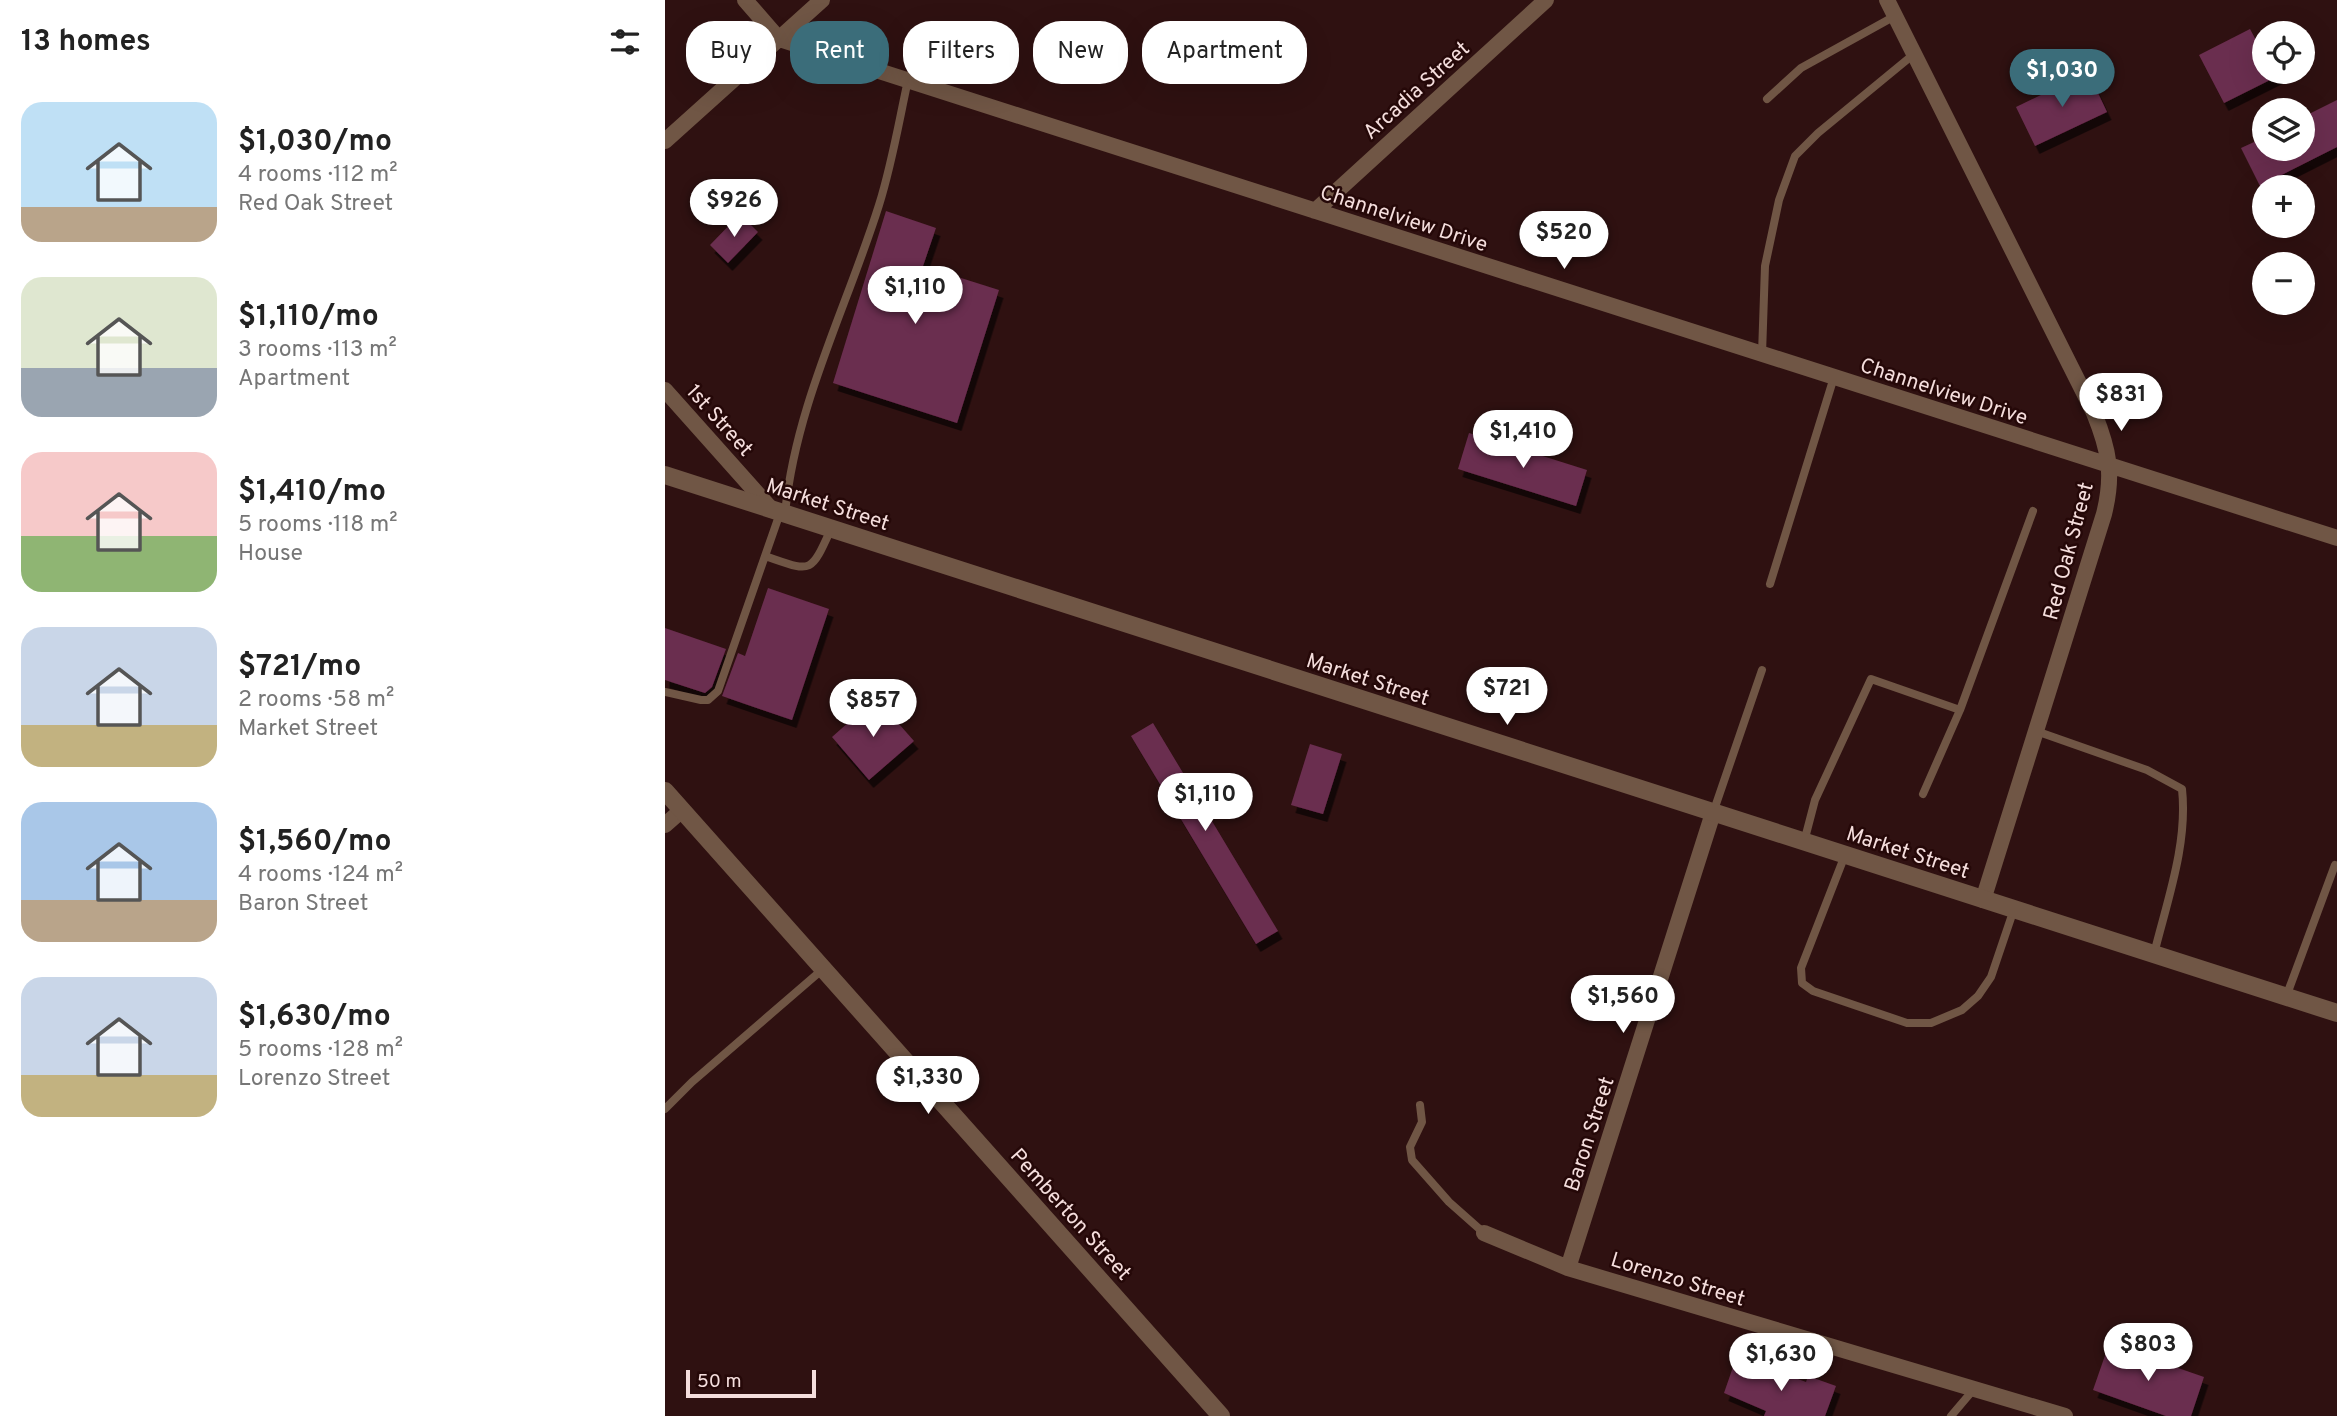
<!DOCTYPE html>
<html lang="en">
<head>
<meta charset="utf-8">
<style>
  body { margin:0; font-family:Overpass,sans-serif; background:#f2f2f2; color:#222; height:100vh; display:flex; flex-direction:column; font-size:26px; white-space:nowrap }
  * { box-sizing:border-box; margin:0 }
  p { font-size:23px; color:#767676 }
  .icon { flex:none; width:38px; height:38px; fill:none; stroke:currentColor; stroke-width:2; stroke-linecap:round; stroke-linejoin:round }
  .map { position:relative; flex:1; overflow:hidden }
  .details { display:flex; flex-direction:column; background:#fff; width:665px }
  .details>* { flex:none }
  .guide { position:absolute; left:21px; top:21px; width:665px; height:63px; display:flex; gap:14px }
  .buttons { position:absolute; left:1587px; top:21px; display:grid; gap:14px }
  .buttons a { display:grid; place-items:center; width:63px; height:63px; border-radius:50%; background:#fff; box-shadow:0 7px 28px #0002; font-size:35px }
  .scale { position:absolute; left:21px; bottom:18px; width:130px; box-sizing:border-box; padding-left:7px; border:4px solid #f5dedd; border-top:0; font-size:19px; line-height:24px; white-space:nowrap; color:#f5dedd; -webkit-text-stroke:5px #250808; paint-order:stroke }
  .price { position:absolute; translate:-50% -60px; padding:0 16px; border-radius:24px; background:#fff; color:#222; font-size:23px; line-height:46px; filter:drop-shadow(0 2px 4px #0008) }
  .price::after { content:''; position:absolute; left:50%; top:42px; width:21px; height:16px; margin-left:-10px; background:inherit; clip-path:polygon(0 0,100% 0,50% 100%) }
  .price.current { background:#3b6d7a; color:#fff }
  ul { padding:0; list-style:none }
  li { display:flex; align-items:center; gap:21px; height:175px; padding:0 21px }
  li span { display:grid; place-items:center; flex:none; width:196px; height:140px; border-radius:21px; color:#555 }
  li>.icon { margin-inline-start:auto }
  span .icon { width:84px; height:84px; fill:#fffc; stroke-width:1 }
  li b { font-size:30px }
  h2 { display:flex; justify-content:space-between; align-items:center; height:84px; padding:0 21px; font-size:30px }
  .tag { padding:0 24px; border-radius:28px; background:#fff; box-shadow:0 7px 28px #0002; font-size:24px; line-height:63px }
  .tag.current { background:#3b6d7a; color:#fff }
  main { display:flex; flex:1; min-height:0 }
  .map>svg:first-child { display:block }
  .building { fill:#6b2d4f; filter:url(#shadow) }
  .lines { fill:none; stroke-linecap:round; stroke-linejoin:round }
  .service { stroke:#705645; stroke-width:8 }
  .minor { stroke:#705645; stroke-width:16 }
  .tertiary { stroke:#705645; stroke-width:18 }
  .labels { text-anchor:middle; stroke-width:5; stroke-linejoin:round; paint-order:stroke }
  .street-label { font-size:21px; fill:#f5dedd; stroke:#250808 }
</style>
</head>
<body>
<main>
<section class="details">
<h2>13 homes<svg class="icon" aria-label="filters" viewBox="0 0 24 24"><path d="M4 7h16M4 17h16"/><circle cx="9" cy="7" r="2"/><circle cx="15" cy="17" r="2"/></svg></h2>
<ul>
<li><span style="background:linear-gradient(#bfe0f5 75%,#b9a48a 0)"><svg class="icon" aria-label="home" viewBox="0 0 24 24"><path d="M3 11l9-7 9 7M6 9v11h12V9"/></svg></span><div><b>$1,030/mo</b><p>4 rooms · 112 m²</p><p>Red Oak Street</p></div></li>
<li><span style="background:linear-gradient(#dfe7d0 65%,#9aa5b1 0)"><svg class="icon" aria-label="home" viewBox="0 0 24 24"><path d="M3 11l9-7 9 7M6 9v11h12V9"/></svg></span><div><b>$1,110/mo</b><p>3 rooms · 113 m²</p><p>Apartment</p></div></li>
<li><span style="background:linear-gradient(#f6c9c9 60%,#8fb573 0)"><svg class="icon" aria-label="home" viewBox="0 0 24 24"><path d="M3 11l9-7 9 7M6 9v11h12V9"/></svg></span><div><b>$1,410/mo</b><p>5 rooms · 118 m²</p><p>House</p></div></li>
<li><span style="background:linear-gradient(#c9d6e8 70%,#c2b280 0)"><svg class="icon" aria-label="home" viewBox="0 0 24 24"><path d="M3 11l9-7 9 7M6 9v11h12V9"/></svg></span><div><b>$721/mo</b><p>2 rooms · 58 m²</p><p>Market Street</p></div></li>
<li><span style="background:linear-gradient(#a9c7e8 70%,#b9a48a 0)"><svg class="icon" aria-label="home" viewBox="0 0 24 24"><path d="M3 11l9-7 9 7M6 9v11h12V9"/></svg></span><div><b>$1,560/mo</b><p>4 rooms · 124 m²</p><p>Baron Street</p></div></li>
<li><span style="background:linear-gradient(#c9d6e8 70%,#c2b280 0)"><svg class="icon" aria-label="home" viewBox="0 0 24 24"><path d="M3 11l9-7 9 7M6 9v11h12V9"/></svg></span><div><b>$1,630/mo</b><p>5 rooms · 128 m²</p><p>Lorenzo Street</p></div></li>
</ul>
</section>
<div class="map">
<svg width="1672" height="1416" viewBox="0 0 1672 1416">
  <defs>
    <filter id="shadow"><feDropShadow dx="4.5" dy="8" stdDeviation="0" flood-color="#0009"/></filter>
  </defs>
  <rect width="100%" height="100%" fill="#2f1111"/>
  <path class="building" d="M 1585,29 L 1600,57 L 1600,72 L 1621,72 L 1559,103 L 1534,55 Z
    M 1423,72 L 1442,112 L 1370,146 L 1351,107 Z
    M 1672,100 L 1672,147 L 1595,186 L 1576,148 L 1600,137 L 1600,149 L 1638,149 L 1638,117 Z
    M 221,211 L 271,228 L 258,266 L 334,290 L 292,423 L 168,383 Z
    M 75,214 L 93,232 L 63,263 L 45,245 Z
    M 804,433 L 922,470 L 911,506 L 793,469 Z
    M 103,588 L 164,609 L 127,720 L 57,696 L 73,653 L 80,656 Z
    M 0,628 L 61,649 L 47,687 L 40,693 L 0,680 Z
    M 211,698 L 249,741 L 204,780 L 167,737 Z
    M 488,723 L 613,931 L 591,944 L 466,736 Z
    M 645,744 L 677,754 L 658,814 L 626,805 Z
    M 1444,1344 L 1539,1377 L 1526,1416 L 1501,1416 L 1428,1390 Z
    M 1068,1367 L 1097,1377 L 1101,1367 L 1141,1382 L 1143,1376 L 1171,1386 L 1160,1416 L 1099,1416 L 1101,1411 L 1059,1393 Z"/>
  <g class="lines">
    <path class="service" d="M 1102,99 L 1136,68 L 1230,16
      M 1097,354 L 1100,266 L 1114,200 L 1130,156 L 1153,133 L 1249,54
      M 120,514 C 130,406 182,307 214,205 C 227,164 234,121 243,80
      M 100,556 C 147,572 145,575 166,529
      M 1105,584 L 1169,377
      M 0,692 L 36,700 L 43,700 L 53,691 L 115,513
      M 1295,710 L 1368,511
      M 1371,731 L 1482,770 L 1517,789 C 1523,844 1502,901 1489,954
      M 1048,813 L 1097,670
      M 1139,842 L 1150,800 L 1206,679 L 1295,710 L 1258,794
      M 1180,855 L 1136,968 L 1137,983 L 1148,991 L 1242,1023 L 1266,1023 L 1297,1010 L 1313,996 L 1326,977 L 1349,909
      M 1621,997 L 1670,865
      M 755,1105 L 757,1122 L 745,1147 L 747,1160 L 784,1202 L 819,1233
      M 0,1109 L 27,1082 L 158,969
      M 1286,1416 L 1309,1389"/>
    <path class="minor" d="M 80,0 L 114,39 L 1672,538
      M 1222,0 L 1429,413 C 1444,450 1449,474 1439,514 L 1318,900
      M 0,141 L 157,0
      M 650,211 L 881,0
      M 0,390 L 107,510
      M 0,825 L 17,810
      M 819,1233 L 903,1268 L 1400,1416
      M 903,1268 L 1048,813"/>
    <path class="tertiary" d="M 0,475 L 1672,1013
      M 0,791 L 556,1416"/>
  </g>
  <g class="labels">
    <g class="street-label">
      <text transform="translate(751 90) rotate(-42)" y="7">Arcadia Street</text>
      <text transform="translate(739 218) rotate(18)" y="7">Channelview Drive</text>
      <text transform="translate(1279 391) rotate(18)" y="7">Channelview Drive</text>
      <text transform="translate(55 420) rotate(48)" y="7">1st Street</text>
      <text transform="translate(163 504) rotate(18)" y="7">Market Street</text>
      <text transform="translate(1403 551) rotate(-75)" y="7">Red Oak Street</text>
      <text transform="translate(703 679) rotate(18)" y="7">Market Street</text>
      <text transform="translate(1243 852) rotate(18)" y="7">Market Street</text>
      <text transform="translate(924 1134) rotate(-72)" y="7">Baron Street</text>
      <text transform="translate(406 1214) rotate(48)" y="7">Pemberton Street</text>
      <text transform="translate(1013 1279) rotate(17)" y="7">Lorenzo Street</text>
    </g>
  </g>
</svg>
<div class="buttons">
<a><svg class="icon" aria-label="locate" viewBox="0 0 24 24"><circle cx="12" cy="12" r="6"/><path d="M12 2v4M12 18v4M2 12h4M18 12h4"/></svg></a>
<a><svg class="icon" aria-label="layers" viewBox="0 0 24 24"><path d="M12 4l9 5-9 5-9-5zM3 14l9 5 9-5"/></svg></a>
<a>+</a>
<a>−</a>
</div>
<div class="scale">50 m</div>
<b class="price current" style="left:1397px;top:109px">$1,030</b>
<b class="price" style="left:69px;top:239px">$926</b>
<b class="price" style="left:899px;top:271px">$520</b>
<b class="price" style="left:250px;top:326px">$1,110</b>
<b class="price" style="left:1456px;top:433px">$831</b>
<b class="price" style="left:858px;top:470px">$1,410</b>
<b class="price" style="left:842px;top:727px">$721</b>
<b class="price" style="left:208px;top:739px">$857</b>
<b class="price" style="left:540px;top:833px">$1,110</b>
<b class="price" style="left:958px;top:1035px">$1,560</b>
<b class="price" style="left:263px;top:1116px">$1,330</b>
<b class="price" style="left:1483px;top:1383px">$803</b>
<b class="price" style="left:1116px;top:1393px">$1,630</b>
<div class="guide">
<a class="tag">Buy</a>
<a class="tag current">Rent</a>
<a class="tag">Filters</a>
<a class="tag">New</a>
<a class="tag">Apartment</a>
</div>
</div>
</main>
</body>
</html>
